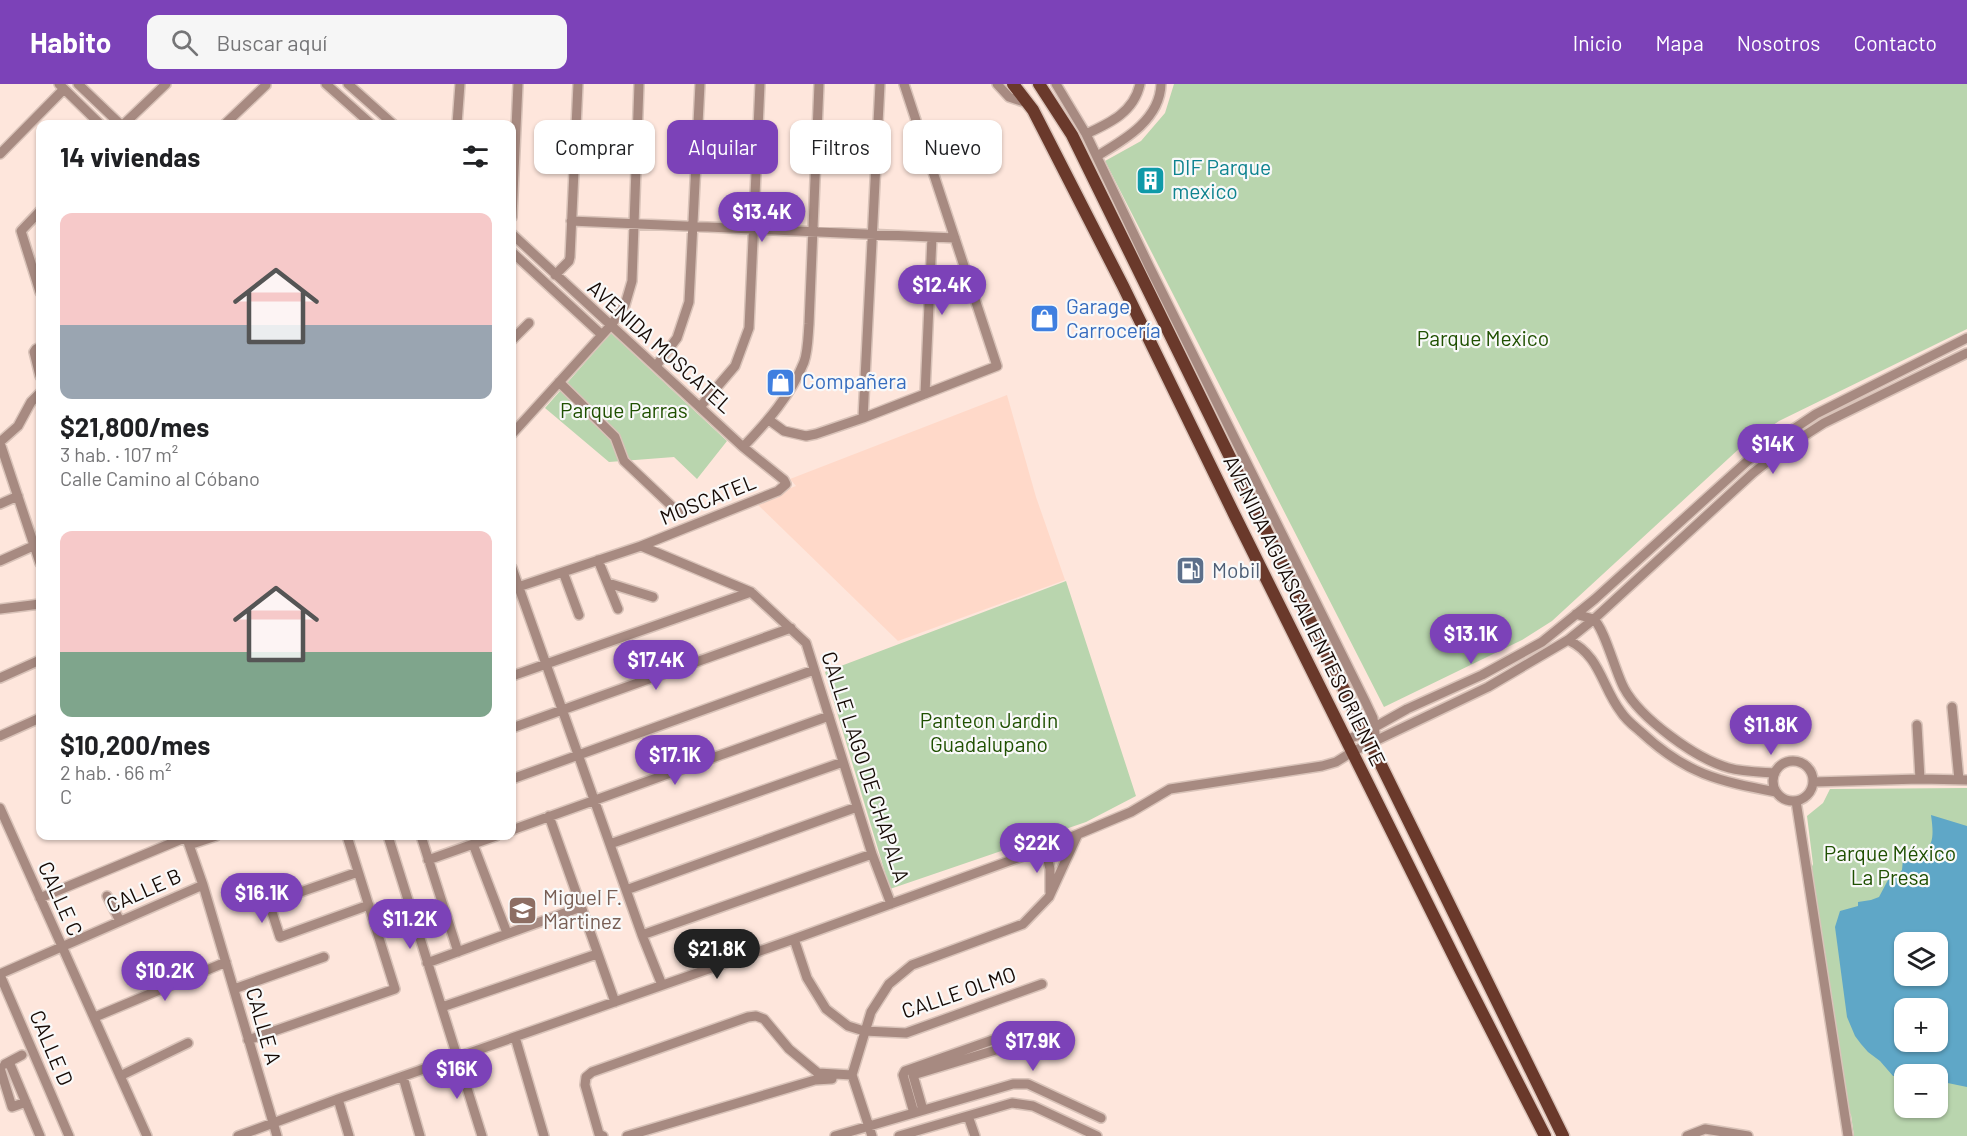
<!DOCTYPE html>
<html lang="es">
<head>
<meta charset="utf-8">
<style>
  body { margin:0; font-family:Barlow,sans-serif; background:#f6f6f6; color:#202124; height:100vh; display:flex; flex-direction:column; font-size:22px; white-space:nowrap }
  * { box-sizing:border-box; margin:0 }
  p { font-size:20px; color:#757577 }
  .icon { flex:none; width:33px; height:33px; fill:none; stroke:currentColor; stroke-width:2; stroke-linecap:round; stroke-linejoin:round }
  .map { position:relative; flex:1; overflow:hidden }
  .panel { position:absolute; left:36px; top:36px; width:480px; height:720px; display:flex; flex-direction:column; background:#fff; border-radius:12px; box-shadow:0 2px 4px #0004 }
  .panel>* { flex:none }
  .top-card { position:absolute; left:534px; top:36px; width:570px; height:54px; display:flex; gap:12px }
  .controls { position:absolute; left:1894px; top:848px; display:grid; gap:12px }
  .controls a { display:grid; place-items:center; width:54px; height:54px; border-radius:12px; background:#fff; box-shadow:0 2px 4px #0004; font-size:30px }
  .price { position:absolute; translate:-50% -51px; padding:0 14px; border-radius:21px; background:#7c42b8; color:#fff; font-size:20px; line-height:39px; filter:drop-shadow(0 2px 3px #0008) }
  .price::after { content:''; position:absolute; left:50%; top:36px; width:18px; height:14px; margin-left:-9px; background:inherit; clip-path:polygon(0 0,100% 0,50% 100%) }
  .price.selected { background:#222; color:#fff }
  ul { padding:0; list-style:none }
  li { display:grid; align-content:center; gap:12px; height:318px; padding:0 24px }
  li span { display:grid; place-items:center; height:186px; border-radius:12px; color:#555 }
  li>.icon { margin-inline-start:auto }
  span .icon { width:108px; height:108px; fill:#fffc; stroke-width:1 }
  li b { font-size:26px }
  h2 { display:flex; justify-content:space-between; align-items:center; height:72px; padding:0 24px; font-size:26px }
  .tag { padding:0 21px; border-radius:12px; background:#fff; box-shadow:0 2px 4px #0004; font-size:21px; line-height:54px }
  .tag.selected { background:#7c42b8; color:#fff }
  header { display:flex; align-items:center; gap:36px; box-sizing:border-box; height:84px; padding:0 30px; background:#7c42b8; color:#fff }
  header strong { font-size:28px }
  nav { display:flex; gap:33px; margin-inline-start:auto; font-size:21px }
  .search { width:420px; height:54px; background:#f6f6f6; display:flex; align-items:center; gap:15px; box-sizing:border-box; padding:0 21px; border-radius:12px; color:#757577; font-size:22px }
  .map>svg:first-child { display:block }
  .built { fill:#ffd9c9 }
  .green { fill:#b9d5ae; fill-rule:evenodd }
  .water { fill:#5fa7c7; fill-rule:evenodd }
  .lines { fill:none; stroke-linecap:round; stroke-linejoin:round }
  .minor-casing { stroke:#d9c3b9; stroke-width:12 }
  .major-casing { stroke:#d9c3b9; stroke-width:15 }
  .minor { stroke:#a78a81; stroke-width:9 }
  .major { stroke:#6a392b; stroke-width:12 }
  .labels { text-anchor:middle; stroke-width:4.5; stroke-linejoin:round; paint-order:stroke }
  .culture-label { font-size:21px; fill:#0d838f; stroke:#f9f9f9; text-anchor:start }
  .shop-label { font-size:21px; fill:#366cbe; stroke:#f9f9f9; text-anchor:start }
  .park-label { font-size:21px; fill:#1f5001; stroke:#f9f9f9 }
  .street-label { font-size:21px; fill:#150904; stroke:#f9f9f9 }
  .service-label { font-size:21px; fill:#4e5e75; stroke:#f9f9f9; text-anchor:start }
  .education-label { font-size:21px; fill:#785e54; stroke:#f9f9f9; text-anchor:start }
</style>
</head>
<body>
<header>
<strong>Habito</strong>
<div class="search"><svg class="icon" aria-label="search" viewBox="0 0 24 24"><circle cx="10" cy="10" r="6"/><path d="M15 15l6 6"/></svg>Buscar aquí</div>
<nav><a>Inicio</a><a>Mapa</a><a>Nosotros</a><a>Contacto</a></nav>
</header>
<div class="map">
<svg width="1967" height="1052" viewBox="0 0 1967 1052">
  <rect width="100%" height="100%" fill="#fee6dc"/>
  <path class="built" d="M 1007,311 L 1036,413 L 1065,496 L 898,557 L 754,417 L 796,402 L 790,395 Z"/>
  <path class="green" d="M 1174,0 L 1967,0 L 1967,245 L 1779,337 L 1741,363 L 1552,537 L 1522,556 L 1384,623 L 1105,77 L 1141,57 L 1165,29 Z
    M 611,249 L 727,357 L 697,395 L 674,373 L 609,378 L 545,324 Z
    M 1066,497 L 1136,712 L 1086,738 L 890,805 L 825,588 Z
    M 1967,704 L 1967,1052 L 1854,1052 L 1851,1031 L 1846,1023 L 1811,785 L 1813,780 L 1807,732 L 1823,719 L 1830,705 ZM 1905,858 L 1938,858 L 1938,891 L 1905,891 ZM 1905,924 L 1938,924 L 1938,957 L 1905,957 ZM 1905,990 L 1938,990 L 1938,1023 L 1905,1023 Z"/>
  <path class="water" d="M 1931,731 L 1967,742 L 1967,1003 L 1938,997 L 1938,990 L 1905,990 L 1905,993 L 1893,992 L 1880,977 L 1868,968 L 1861,960 L 1855,952 L 1847,933 L 1835,843 L 1840,827 L 1858,822 L 1858,818 L 1871,816 L 1879,813 L 1888,796 L 1897,792 L 1902,786 L 1903,775 C 1933,769 1935,759 1931,731 ZM 1905,858 L 1938,858 L 1938,891 L 1905,891 ZM 1905,924 L 1938,924 L 1938,957 L 1905,957 Z"/>
  <g class="lines">
    <defs>
      <path id="minor" d="M 59,0 L 100,40
        M 78,0 L 120,40
        M 326,0 L 371,40
        M 348,0 L 393,40
        M 997,0 L 1009,13 L 1027,19
        M 1056,0 L 1086,50 L 1149,182 L 1365,617 L 1373,634 L 1375,649
        M 124,40 L 166,0
        M 225,40 L 266,1 L 265,0
        M 457,40 L 460,0
        M 1086,50 C 1110,39 1134,28 1140,0
        M 0,70 L 64,5
        M 1097,72 C 1124,56 1160,36 1161,0
        M 40,127 L 21,147 L 40,208
        M 512,133 L 518,0
        M 571,137 L 955,154
        M 512,150 L 743,363 L 784,396 L 786,400 L 778,407 L 641,462 L 518,503
        M 512,168 L 602,251
        M 555,191 L 569,177 L 570,173 L 578,0
        M 512,256 L 529,239
        M 40,263 L 36,265 L 34,268 L 40,292
        M 656,282 L 677,254 L 689,218 L 700,0
        M 559,298 L 615,353 L 624,377 L 680,430
        M 925,310 L 932,153
        M 700,323 L 735,282 L 749,244 L 760,0
        M 863,334 L 880,0
        M 769,336 L 784,347 L 806,352 L 816,350 L 863,334 L 997,282 L 904,0
        M 512,350 L 612,240 L 625,221 L 632,197 L 639,0
        M 0,358 L 18,342 L 31,318 L 40,309
        M 0,359 L 40,479
        M 743,363 C 767,338 791,311 804,278 C 808,267 808,252 809,240 L 819,0
        M 0,420 L 18,412
        M 641,462 L 751,508 L 806,559 L 872,770 L 891,820
        M 598,476 L 618,525
        M 0,477 L 40,459
        M 512,484 L 642,851 L 662,901
        M 563,488 L 579,531
        M 608,499 L 653,513
        M 0,525 L 40,520
        M 1576,530 C 1581,532 1590,533 1594,536 C 1604,543 1616,590 1624,604 C 1640,634 1696,675 1729,684 C 1743,688 1760,688 1775,689
        M 1568,556 C 1601,572 1601,602 1621,628 C 1626,636 1634,642 1641,648 C 1686,690 1718,697 1776,708
        M 512,592 L 751,508
        M 0,594 L 40,576
        M 1952,623 L 1959,696
        M 1917,641 L 1920,695
        M 512,644 L 791,544
        M 0,652 L 40,634
        M 1346,656 L 1366,648 L 1407,625 L 1482,591 L 1542,558 L 1595,515 L 1753,372 L 1816,330 L 1967,254
        M1773 697a20 20 0 1 1 40 0a20 20 0 1 1-40 0Z
        M 512,695 L 814,586
        M 1813,698 L 1920,695 L 1967,696
        M 1796,717 L 1848,1052
        M 0,724 L 147,1052
        M 549,732 L 615,918
        M 512,746 L 829,632
        M 186,752 L 203,801 L 277,1052
        M 388,752 L 482,1052
        M 421,752 L 458,868
        M 473,760 L 507,849
        M 610,760 L 843,678
        M 189,761 L 216,752
        M 1045,764 L 1050,785 L 1050,808
        M 428,776 L 496,752
        M 358,788 L 269,819 L 280,853 L 369,821
        M 626,806 L 857,723
        M 107,812 L 120,837
        M 40,814 L 189,752
        M 642,851 L 872,770
        M 794,855 L 807,894 L 826,925 L 848,942 L 864,947 L 906,949 L 1042,900
        M 427,879 L 581,823
        M 0,890 L 203,801
        M 0,891 L 69,1052
        M 234,905 L 324,873
        M 442,923 L 597,870
        M 95,933 L 226,878
        M 515,953 L 544,1052
        M 248,956 L 395,905 L 347,752
        M 9,978 L 40,1052
        M 5,980 L 22,971
        M 0,984 L 12,1023 L 26,1018
        M 120,992 L 188,959
        M 403,993 L 420,1052
        M 338,1015 L 349,1052
        M 914,1029 L 903,991 L 905,987 L 1004,952 L 1008,952 L 1010,958 L 1009,962 L 913,991 L 923,1026
        M 968,1032 L 975,1052
        M 238,1052 L 338,1015 L 794,855 L 1045,764 L 1131,728 L 1170,705 L 1322,682 L 1336,678 L 1352,668 L 1488,603 L 1568,556 L 1594,535 L 1753,389 L 1785,364 L 1824,339 L 1967,269
        M 603,1052 L 599,1050 L 585,1001 L 586,993 L 592,988 L 748,933 L 756,932 L 764,935 L 789,965 L 818,989 L 852,991
        M 627,1052 L 815,996 L 832,995
        M 835,1052 L 1013,1000 L 1028,1000 L 1101,1034
        M 872,1052 L 852,991 L 871,928 L 889,900 L 912,881 L 1023,840 L 1049,813 L 1077,752
        M 899,1052 L 1012,1019 L 1033,1022 L 1097,1052
        M 1687,1052 L 1705,1045 L 1748,1052"/>
      <path id="major" d="M 1013,0 L 1033,26 L 1123,202 L 1235,432 L 1461,887 L 1545,1052
        M 1039,0 L 1072,51 L 1563,1052"/>
    </defs>
    <use href="#minor" class="minor-casing"/>
    <use href="#major" class="major-casing"/>
    <use href="#minor" class="minor"/>
    <use href="#major" class="major"/>
  </g>
  <defs>
    <symbol id="building-square" viewBox="-11 -11 22 22"><rect x="-9" y="-9" width="18" height="18" rx="4" fill="#0f9aa8" stroke="#f9f9f9"/><path d="M-4-6H4V6H1V3H-1V6H-4ZM-2.5-4.3h1.7v1.8h-1.7ZM.8-4.3h1.7v1.8H.8ZM-2.5-1h1.7V.8h-1.7ZM.8-1h1.7V.8H.8Z" fill="#fff"/></symbol>
    <symbol id="shop-square" viewBox="-11 -11 22 22"><rect x="-9" y="-9" width="18" height="18" rx="4" fill="#3f7fe0" stroke="#f9f9f9"/><path d="M-5-2.5h2.3a2.7 3.5 0 0 1 5.4 0H5L5.5 6h-11ZM-1.5-2.5h3a1.5 2.3 0 0 0-3 0Z" fill="#fff"/></symbol>
    <symbol id="fuel-square" viewBox="-11 -11 22 22"><rect x="-9" y="-9" width="18" height="18" rx="4" fill="#5c6f8a" stroke="#f9f9f9"/><path d="M-5.5-6h7V0h2V4h1.3V-2.5L3-4.5l.8-.8L6-3V5H2.5V1h-1V6h-7ZM-4.2-4.7v3.2H.2V-4.7Z" fill="#fff"/></symbol>
    <symbol id="school-square" viewBox="-11 -11 22 22"><rect x="-9" y="-9" width="18" height="18" rx="4" fill="#8d6e63" stroke="#f9f9f9"/><path d="M0-5L7-2L0 1L-7-2ZM-4 1L0 2.5L4 1V4Q0 6-4 4Z" fill="#fff"/></symbol>
  </defs>
  <g fill-rule="evenodd">
    <use href="#building-square" x="1134" y="80" width="33" height="33"/>
    <use href="#shop-square" x="1028" y="218" width="33" height="33"/>
    <use href="#shop-square" x="764" y="282" width="33" height="33"/>
    <use href="#fuel-square" x="1174" y="470" width="33" height="33"/>
    <use href="#school-square" x="506" y="810" width="33" height="33"/>
  </g>
  <g class="labels">
    <g class="culture-label">
      <text x="1172" y="91">DIF Parque<tspan x="1172" dy="24">mexico</tspan></text>
    </g>
    <g class="shop-label">
      <text x="1066" y="230">Garage<tspan x="1066" dy="24">Carrocería</tspan></text>
      <text x="802" y="305">Compañera</text>
    </g>
    <g class="park-label">
      <text x="1483" y="262">Parque Mexico</text>
      <text x="624" y="334">Parque Parras</text>
      <text x="989" y="644">Panteon Jardin<tspan x="989" dy="24">Guadalupano</tspan></text>
      <text x="1890" y="777">Parque México<tspan x="1890" dy="24">La Presa</tspan></text>
    </g>
    <g class="street-label">
      <text transform="translate(660 263) rotate(42)" y="7">AVENIDA MOSCATEL</text>
      <text transform="translate(708 416) rotate(-22)" y="7">MOSCATEL</text>
      <text transform="translate(1304 527) rotate(64)" y="7">AVENIDA AGUASCALIENTES ORIENTE</text>
      <text transform="translate(865 683) rotate(72)" y="7">CALLE LAGO DE CHAPALA</text>
      <text transform="translate(144 807) rotate(-24)" y="7">CALLE B</text>
      <text transform="translate(60 815) rotate(66)" y="7">CALLE C</text>
      <text transform="translate(959 909) rotate(-19)" y="7">CALLE OLMO</text>
      <text transform="translate(263 942) rotate(74)" y="7">CALLE A</text>
      <text transform="translate(51 964) rotate(67)" y="7">CALLE D</text>
    </g>
    <g class="service-label">
      <text x="1212" y="494">Mobil</text>
    </g>
    <g class="education-label">
      <text x="543" y="821">Miguel F.<tspan x="543" dy="24">Martinez</tspan></text>
    </g>
  </g>
</svg>
<div class="controls">
<a><svg class="icon" aria-label="layers" viewBox="0 0 24 24"><path d="M12 4l9 5-9 5-9-5zM3 14l9 5 9-5"/></svg></a>
<a>+</a>
<a>−</a>
</div>
<b class="price" style="left:762px;top:159px">$13.4K</b>
<b class="price" style="left:942px;top:232px">$12.4K</b>
<b class="price" style="left:1773px;top:391px">$14K</b>
<b class="price" style="left:1471px;top:581px">$13.1K</b>
<b class="price" style="left:656px;top:607px">$17.4K</b>
<b class="price" style="left:1771px;top:672px">$11.8K</b>
<b class="price" style="left:675px;top:702px">$17.1K</b>
<b class="price" style="left:1037px;top:790px">$22K</b>
<b class="price" style="left:262px;top:840px">$16.1K</b>
<b class="price" style="left:410px;top:866px">$11.2K</b>
<b class="price selected" style="left:717px;top:896px">$21.8K</b>
<b class="price" style="left:165px;top:918px">$10.2K</b>
<b class="price" style="left:1033px;top:988px">$17.9K</b>
<b class="price" style="left:457px;top:1016px">$16K</b>
<div class="top-card">
<a class="tag">Comprar</a>
<a class="tag selected">Alquilar</a>
<a class="tag">Filtros</a>
<a class="tag">Nuevo</a>
</div>
<section class="panel">
<h2>14 viviendas<svg class="icon" aria-label="filters" viewBox="0 0 24 24"><path d="M4 7h16M4 17h16"/><circle cx="9" cy="7" r="2"/><circle cx="15" cy="17" r="2"/></svg></h2>
<ul>
<li><span style="background:linear-gradient(#f6c9c9 60%,#9aa5b1 0)"><svg class="icon" aria-label="home" viewBox="0 0 24 24"><path d="M3 11l9-7 9 7M6 9v11h12V9"/></svg></span><div><b>$21,800/mes</b><p>3 hab. · 107 m²</p><p>Calle Camino al Cóbano</p></div></li>
<li><span style="background:linear-gradient(#f6c9c9 65%,#7fa58c 0)"><svg class="icon" aria-label="home" viewBox="0 0 24 24"><path d="M3 11l9-7 9 7M6 9v11h12V9"/></svg></span><div><b>$10,200/mes</b><p>2 hab. · 66 m²</p><p>C</p></div></li>
</ul>
</section>
</div>
</body>
</html>
